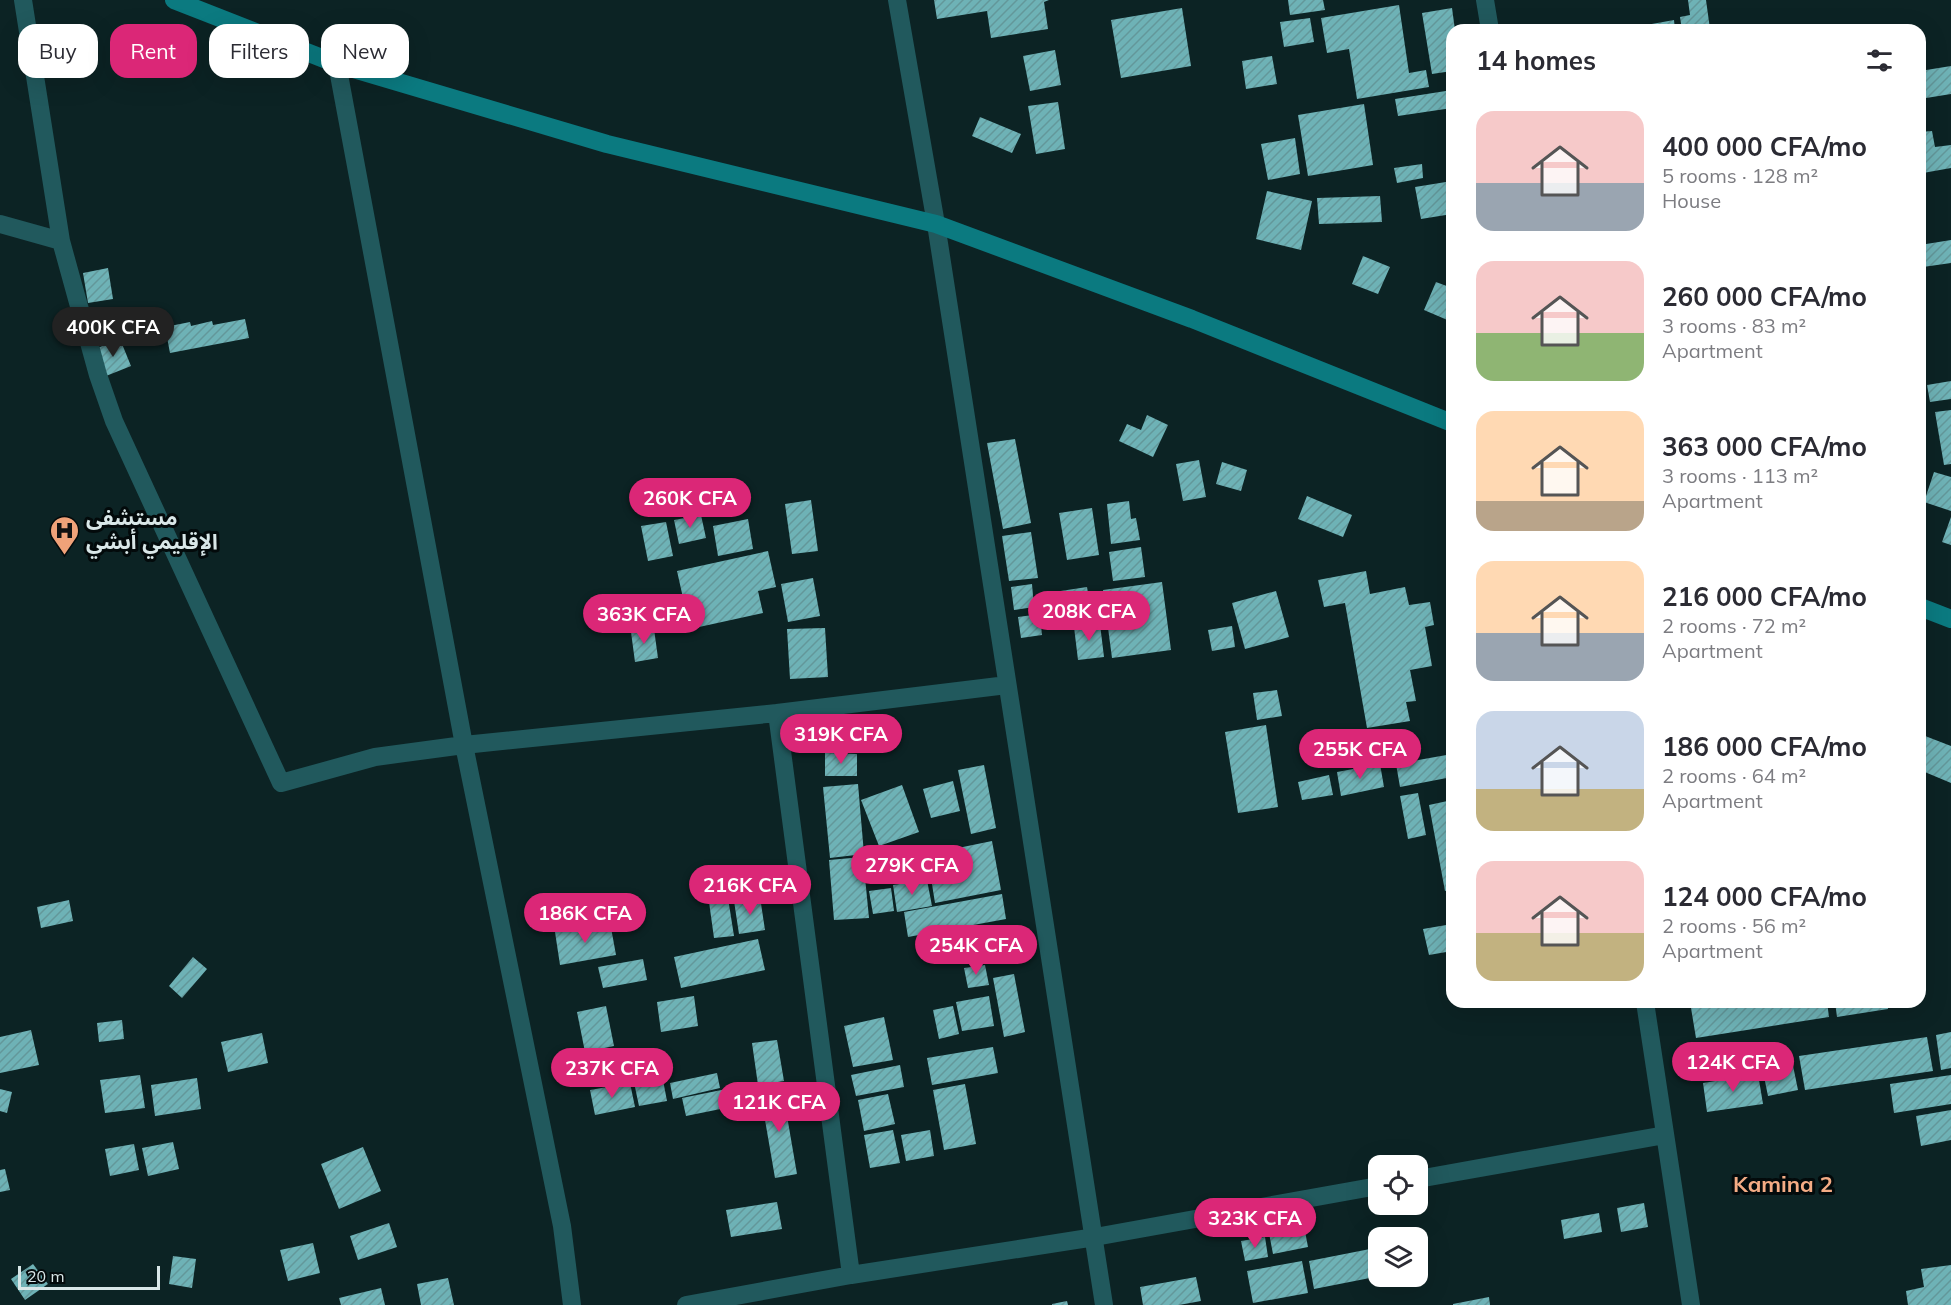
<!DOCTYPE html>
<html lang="en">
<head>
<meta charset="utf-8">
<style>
  body { margin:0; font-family:Mulish,"Noto Sans Arabic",sans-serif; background:#f2f2f3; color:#2b2b33; height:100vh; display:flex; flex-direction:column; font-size:22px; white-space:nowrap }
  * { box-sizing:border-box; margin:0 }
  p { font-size:20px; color:#7c7c81 }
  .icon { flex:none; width:33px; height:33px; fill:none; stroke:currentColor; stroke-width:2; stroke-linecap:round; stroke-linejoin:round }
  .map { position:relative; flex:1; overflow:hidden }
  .sheet { position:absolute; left:1446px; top:24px; width:480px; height:984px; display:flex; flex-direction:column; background:#fff; border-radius:18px; box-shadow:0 6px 24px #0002 }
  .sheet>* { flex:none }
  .hud { position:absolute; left:18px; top:24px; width:570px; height:54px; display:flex; gap:12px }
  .buttons { position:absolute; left:1368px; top:1155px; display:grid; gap:12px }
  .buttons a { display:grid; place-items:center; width:60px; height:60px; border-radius:12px; background:#fff; box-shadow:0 6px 24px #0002; font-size:30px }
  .scale { position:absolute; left:18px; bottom:15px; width:142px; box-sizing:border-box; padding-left:6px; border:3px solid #d9e7e8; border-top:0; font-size:16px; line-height:21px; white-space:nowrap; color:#d9e7e8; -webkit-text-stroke:4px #030a0b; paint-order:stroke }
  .price { position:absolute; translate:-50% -51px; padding:0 14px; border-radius:21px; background:#db2777; color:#fff; font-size:20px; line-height:39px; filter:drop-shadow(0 2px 3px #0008) }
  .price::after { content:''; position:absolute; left:50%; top:36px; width:18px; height:14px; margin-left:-9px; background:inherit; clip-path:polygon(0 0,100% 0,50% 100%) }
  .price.current { background:#222; color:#fff }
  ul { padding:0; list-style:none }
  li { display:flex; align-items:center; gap:18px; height:150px; padding:0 30px }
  li span { display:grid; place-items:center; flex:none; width:168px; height:120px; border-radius:18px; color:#555 }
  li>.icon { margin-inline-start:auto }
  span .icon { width:72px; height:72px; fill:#fffc; stroke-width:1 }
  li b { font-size:26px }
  h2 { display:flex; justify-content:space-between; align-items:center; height:72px; padding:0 30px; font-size:26px }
  .chip { padding:0 21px; border-radius:18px; background:#fff; box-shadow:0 6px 24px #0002; font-size:21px; line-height:54px }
  .chip.current { background:#db2777; color:#fff }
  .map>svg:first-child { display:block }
  .building { fill:url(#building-hatch) }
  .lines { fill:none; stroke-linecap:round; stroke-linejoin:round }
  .street { stroke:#21595d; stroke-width:18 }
  .secondary { stroke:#0b7a80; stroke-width:18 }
  .labels { text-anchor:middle; stroke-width:6; stroke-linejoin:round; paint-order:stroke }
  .poi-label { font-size:21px; font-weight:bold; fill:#d9e7e8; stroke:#030a0b; text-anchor:start }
  .neighbourhood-label { font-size:22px; font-weight:bold; fill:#f4ac85; stroke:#030a0b }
</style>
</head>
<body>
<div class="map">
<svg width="1951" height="1305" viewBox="0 0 1951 1305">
  <defs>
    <pattern id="building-hatch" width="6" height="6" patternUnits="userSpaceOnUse" patternTransform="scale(1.5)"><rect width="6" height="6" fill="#6eb2b6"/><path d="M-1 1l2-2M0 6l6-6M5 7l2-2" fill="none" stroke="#63979a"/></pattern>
  </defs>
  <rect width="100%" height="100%" fill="#0c2324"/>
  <path class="building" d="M 934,0 L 1049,0 L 1044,2 L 1048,29 L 991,38 L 987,11 L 937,19 Z
    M 1288,0 L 1323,0 L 1325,10 L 1290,15 Z
    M 1688,0 L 1706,0 L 1710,29 L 1682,30 L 1680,17 L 1690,15 Z
    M 1399,5 L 1409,73 L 1426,70 L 1429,87 L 1357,99 L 1349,49 L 1327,53 L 1321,18 Z
    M 1182,8 L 1191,66 L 1121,78 L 1111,20 Z
    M 1452,8 L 1455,30 L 1452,30 L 1452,71 L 1432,74 L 1422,13 Z
    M 1310,18 L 1314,42 L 1284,47 L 1280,22 Z
    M 1674,20 L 1675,30 L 1624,30 L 1624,29 Z
    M 1055,50 L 1061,85 L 1030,91 L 1023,56 Z
    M 1272,56 L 1277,84 L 1246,89 L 1242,61 Z
    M 1951,66 L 1951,94 L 1920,99 L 1920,71 Z
    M 1452,90 L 1452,108 L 1398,116 L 1395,99 Z
    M 1058,102 L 1065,149 L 1036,154 L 1028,106 Z
    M 1364,104 L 1373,165 L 1308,176 L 1298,115 Z
    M 980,117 L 1021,134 L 1012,153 L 972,136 Z
    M 1932,131 L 1935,147 L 1951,145 L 1951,168 L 1923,173 L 1920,158 L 1920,132 Z
    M 1295,138 L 1300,174 L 1268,180 L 1261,144 Z
    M 1422,164 L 1423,178 L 1397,183 L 1394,168 Z
    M 1452,181 L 1452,214 L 1421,219 L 1415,187 Z
    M 1267,191 L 1312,201 L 1301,250 L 1256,239 Z
    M 1380,196 L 1382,222 L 1319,224 L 1317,198 Z
    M 1951,240 L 1951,263 L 1923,267 L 1920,245 Z
    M 1363,256 L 1390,267 L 1378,294 L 1352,284 Z
    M 108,268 L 113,299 L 88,303 L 83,273 Z
    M 1436,282 L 1452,288 L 1452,322 L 1424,310 Z
    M 245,319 L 249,338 L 170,353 L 165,327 L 190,322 L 191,326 L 212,321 L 213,325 Z
    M 1920,334 L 1924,349 L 1920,350 Z
    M 120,339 L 131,366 L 106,376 L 95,349 Z
    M 1951,381 L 1951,399 L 1930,402 L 1927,385 Z
    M 1951,410 L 1951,464 L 1944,465 L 1935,412 Z
    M 1147,415 L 1168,425 L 1153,457 L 1119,441 L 1127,424 L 1141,430 Z
    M 1920,420 L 1925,443 L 1920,444 Z
    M 1015,439 L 1031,523 L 1003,529 L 987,443 Z
    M 1199,460 L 1206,497 L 1183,501 L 1176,464 Z
    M 1222,462 L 1247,470 L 1241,491 L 1216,484 Z
    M 1934,472 L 1951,477 L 1951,511 L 1924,502 Z
    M 1307,496 L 1352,515 L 1343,537 L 1298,519 Z
    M 811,500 L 818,551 L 792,554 L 785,504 Z
    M 1129,501 L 1131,519 L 1136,518 L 1140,540 L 1111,544 L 1107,504 Z
    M 1092,508 L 1099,555 L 1067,560 L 1059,513 Z
    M 701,515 L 706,538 L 679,544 L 674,520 Z
    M 1951,517 L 1951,545 L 1942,542 Z
    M 748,519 L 753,549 L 718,556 L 713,526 Z
    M 666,522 L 673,556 L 648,561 L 641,526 Z
    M 1031,532 L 1038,578 L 1009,581 L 1002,536 Z
    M 1141,547 L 1145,577 L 1113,581 L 1109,552 Z
    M 768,551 L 776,587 L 758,591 L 763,613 L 690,629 L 677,571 Z
    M 1366,571 L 1370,594 L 1405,587 L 1409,605 L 1430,602 L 1434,625 L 1425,627 L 1432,666 L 1410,670 L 1416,701 L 1406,702 L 1410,721 L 1367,728 L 1345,603 L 1324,607 L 1318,580 Z
    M 813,578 L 820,616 L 788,622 L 781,584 Z
    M 1162,582 L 1171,650 L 1112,658 L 1103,590 Z
    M 1032,584 L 1034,607 L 1014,610 L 1011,587 Z
    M 1087,587 L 1090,605 L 1057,610 L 1054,592 Z
    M 1276,591 L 1289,637 L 1245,649 L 1232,603 Z
    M 1040,614 L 1042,635 L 1021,638 L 1018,617 Z
    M 1100,624 L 1104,657 L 1078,660 L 1074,627 Z
    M 1232,626 L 1235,647 L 1212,651 L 1208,630 Z
    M 825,628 L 828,677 L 790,679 L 787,629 Z
    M 654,629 L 658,658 L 635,662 L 631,632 Z
    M 1277,690 L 1282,716 L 1257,720 L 1253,693 Z
    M 1266,725 L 1278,807 L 1238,813 L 1225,732 Z
    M 1920,734 L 1951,746 L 1951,783 L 1920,770 Z
    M 1368,737 L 1371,756 L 1334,763 L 1331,744 Z
    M 825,753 L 857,754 L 857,776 L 825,776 Z
    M 1452,754 L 1452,777 L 1400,787 L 1396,764 Z
    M 1380,764 L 1384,787 L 1341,796 L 1337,772 Z
    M 984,765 L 996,828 L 971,834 L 958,770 Z
    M 1329,775 L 1333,795 L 1302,800 L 1298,782 Z
    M 953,781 L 960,811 L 931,818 L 923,789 Z
    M 858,784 L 864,854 L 830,858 L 823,787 Z
    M 902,785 L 919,832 L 879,846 L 861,800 Z
    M 1418,793 L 1426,835 L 1408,839 L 1400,796 Z
    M 1452,800 L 1452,889 L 1445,891 L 1429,805 Z
    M 992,841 L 1001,890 L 935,903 L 931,878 L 962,871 L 958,848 Z
    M 863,857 L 869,918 L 834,920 L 829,860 Z
    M 752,865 L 757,891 L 736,894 L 731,870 Z
    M 927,880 L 932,906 L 897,912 L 893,885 Z
    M 891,888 L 894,911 L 873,914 L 869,891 Z
    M 1002,894 L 1006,919 L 908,937 L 904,912 Z
    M 760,897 L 765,930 L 739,934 L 734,901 Z
    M 728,898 L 734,936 L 714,938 L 709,902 Z
    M 69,900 L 73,921 L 41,928 L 37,907 Z
    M 610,922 L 616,955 L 560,965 L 555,932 Z
    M 1452,924 L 1452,951 L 1429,955 L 1423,929 Z
    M 758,939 L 765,970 L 681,988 L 674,957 Z
    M 193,957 L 207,969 L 182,998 L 169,986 Z
    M 643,959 L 647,980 L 603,988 L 598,967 Z
    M 985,965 L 989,985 L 968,988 L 964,968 Z
    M 1014,974 L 1025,1032 L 1004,1037 L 993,978 Z
    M 694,996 L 698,1026 L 661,1032 L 657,1002 Z
    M 989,996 L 994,1026 L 962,1031 L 956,1002 Z
    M 1690,1002 L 1827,1002 L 1829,1017 L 1696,1038 Z
    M 1835,1002 L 1887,1002 L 1888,1009 L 1837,1017 Z
    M 606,1006 L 614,1046 L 585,1052 L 577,1012 Z
    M 953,1006 L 959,1034 L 939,1039 L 933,1010 Z
    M 884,1017 L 893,1060 L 853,1067 L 844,1026 Z
    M 122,1020 L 124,1039 L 99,1042 L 97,1023 Z
    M 31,1030 L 39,1065 L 0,1073 L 0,1037 Z
    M 1951,1032 L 1951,1068 L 1941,1070 L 1936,1035 Z
    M 262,1033 L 268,1063 L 228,1072 L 221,1042 Z
    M 1927,1037 L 1933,1071 L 1805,1090 L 1799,1056 Z
    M 777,1040 L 784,1081 L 758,1085 L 752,1043 Z
    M 993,1047 L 998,1073 L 932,1085 L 927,1058 Z
    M 658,1054 L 667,1101 L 639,1106 L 629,1059 Z
    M 1791,1056 L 1798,1090 L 1768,1096 L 1761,1062 Z
    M 900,1065 L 904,1087 L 856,1096 L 851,1075 Z
    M 717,1073 L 720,1088 L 673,1099 L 670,1083 Z
    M 1758,1074 L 1763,1104 L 1707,1112 L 1703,1083 Z
    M 140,1075 L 145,1108 L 105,1113 L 100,1080 Z
    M 1951,1075 L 1951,1104 L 1894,1113 L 1890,1084 Z
    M 197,1078 L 201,1109 L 155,1116 L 151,1085 Z
    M 630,1083 L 635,1107 L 595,1115 L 590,1090 Z
    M 751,1084 L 755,1102 L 686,1116 L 682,1098 Z
    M 965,1084 L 976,1144 L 944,1150 L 933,1090 Z
    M 782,1087 L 797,1174 L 775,1178 L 760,1091 Z
    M 0,1089 L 12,1092 L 7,1113 L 0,1111 Z
    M 888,1094 L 895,1124 L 864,1131 L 858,1100 Z
    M 1951,1110 L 1951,1140 L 1921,1146 L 1916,1116 Z
    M 893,1130 L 900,1163 L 870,1168 L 864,1135 Z
    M 930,1130 L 934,1156 L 906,1161 L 901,1135 Z
    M 173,1142 L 179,1169 L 148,1176 L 142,1148 Z
    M 134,1144 L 139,1170 L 110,1176 L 105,1149 Z
    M 363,1147 L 381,1191 L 339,1209 L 321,1164 Z
    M 5,1169 L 10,1190 L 0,1192 L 0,1170 Z
    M 777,1202 L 782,1229 L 731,1237 L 726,1210 Z
    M 1644,1203 L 1648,1227 L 1621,1232 L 1617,1208 Z
    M 1599,1213 L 1602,1232 L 1564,1239 L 1561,1220 Z
    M 389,1223 L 397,1247 L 358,1260 L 350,1236 Z
    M 1304,1226 L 1308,1247 L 1273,1254 L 1269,1233 Z
    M 1265,1237 L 1268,1257 L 1245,1261 L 1241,1241 Z
    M 313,1243 L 320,1273 L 288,1281 L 280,1250 Z
    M 1370,1249 L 1375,1277 L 1314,1289 L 1309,1261 Z
    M 173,1256 L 196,1259 L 192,1288 L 169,1284 Z
    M 1302,1261 L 1308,1293 L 1253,1303 L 1247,1271 Z
    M 33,1264 L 48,1284 L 25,1300 L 11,1279 Z
    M 1951,1265 L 1951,1305 L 1908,1305 L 1906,1291 L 1924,1287 L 1921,1269 Z
    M 1196,1277 L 1201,1301 L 1179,1305 L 1143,1305 L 1140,1287 Z
    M 448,1278 L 454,1305 L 421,1305 L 417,1284 Z
    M 381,1288 L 385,1305 L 341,1305 L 339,1298 Z
    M 1489,1297 L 1490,1305 L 1453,1305 L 1453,1304 Z
    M 1067,1301 L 1068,1305 L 1052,1305 L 1052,1304 Z"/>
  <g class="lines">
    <path class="street" d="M 23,0 L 61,241 L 98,375 L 114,421 L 281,783 L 375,757 L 464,745 L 777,713 L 851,1275
      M 897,0 L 936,224 L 1104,1305
      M 1485,0 L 1490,30
      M 337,64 L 464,745 L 562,1226 L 572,1305
      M 0,224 L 61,241
      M 777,713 L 1007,685
      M 1645,1002 L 1691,1305
      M 1418,1179 L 1665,1135
      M 686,1305 L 851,1275 L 1095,1237 L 1378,1186"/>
    <path class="secondary" d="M 174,0 L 337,64 L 607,144 L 936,224 L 1192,319 L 1452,423
      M 1920,607 L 1951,619"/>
  </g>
  <defs>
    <symbol id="hospital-pin" viewBox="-11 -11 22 30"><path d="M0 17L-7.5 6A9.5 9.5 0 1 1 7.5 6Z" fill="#f0a279" stroke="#030a0b"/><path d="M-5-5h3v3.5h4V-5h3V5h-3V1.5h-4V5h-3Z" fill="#111"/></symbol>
  </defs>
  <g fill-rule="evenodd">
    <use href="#hospital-pin" x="48" y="514" width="33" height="45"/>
  </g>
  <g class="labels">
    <g class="poi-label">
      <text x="86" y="525">مستشفى<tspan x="86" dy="24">الإقليمي أبشي</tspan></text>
    </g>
    <g class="neighbourhood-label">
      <text x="1783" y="1192">Kamina 2</text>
    </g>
  </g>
</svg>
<div class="buttons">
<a><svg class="icon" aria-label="locate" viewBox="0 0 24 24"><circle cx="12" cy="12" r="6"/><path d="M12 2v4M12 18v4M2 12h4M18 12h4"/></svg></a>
<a><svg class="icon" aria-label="layers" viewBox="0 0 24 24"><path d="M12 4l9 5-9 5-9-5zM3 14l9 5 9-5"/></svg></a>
</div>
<div class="scale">20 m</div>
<b class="price current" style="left:113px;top:358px">400K CFA</b>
<b class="price" style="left:690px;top:529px">260K CFA</b>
<b class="price" style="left:1089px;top:642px">208K CFA</b>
<b class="price" style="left:644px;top:645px">363K CFA</b>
<b class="price" style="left:841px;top:765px">319K CFA</b>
<b class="price" style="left:1360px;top:780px">255K CFA</b>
<b class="price" style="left:912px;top:896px">279K CFA</b>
<b class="price" style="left:750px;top:916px">216K CFA</b>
<b class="price" style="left:585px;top:944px">186K CFA</b>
<b class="price" style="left:976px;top:976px">254K CFA</b>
<b class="price" style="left:1733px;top:1093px">124K CFA</b>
<b class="price" style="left:612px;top:1099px">237K CFA</b>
<b class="price" style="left:779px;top:1133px">121K CFA</b>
<b class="price" style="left:1255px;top:1249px">323K CFA</b>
<div class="hud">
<a class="chip">Buy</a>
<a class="chip current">Rent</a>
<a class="chip">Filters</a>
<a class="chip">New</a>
</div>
<section class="sheet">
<h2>14 homes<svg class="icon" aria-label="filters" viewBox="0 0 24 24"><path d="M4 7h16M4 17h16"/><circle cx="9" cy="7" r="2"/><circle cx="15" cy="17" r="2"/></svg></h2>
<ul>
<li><span style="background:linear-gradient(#f6c9c9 60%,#9aa5b1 0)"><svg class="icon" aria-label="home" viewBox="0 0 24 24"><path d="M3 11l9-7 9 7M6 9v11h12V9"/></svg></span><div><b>400 000 CFA/mo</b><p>5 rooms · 128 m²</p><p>House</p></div></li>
<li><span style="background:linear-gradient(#f6c9c9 60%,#8fb573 0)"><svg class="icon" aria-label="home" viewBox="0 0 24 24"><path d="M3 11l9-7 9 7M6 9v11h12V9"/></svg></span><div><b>260 000 CFA/mo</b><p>3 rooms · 83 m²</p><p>Apartment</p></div></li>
<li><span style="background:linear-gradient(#ffd9b3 75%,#b9a48a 0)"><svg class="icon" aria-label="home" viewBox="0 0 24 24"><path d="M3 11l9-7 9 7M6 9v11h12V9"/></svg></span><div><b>363 000 CFA/mo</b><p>3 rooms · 113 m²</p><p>Apartment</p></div></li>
<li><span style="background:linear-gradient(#ffd9b3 60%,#9aa5b1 0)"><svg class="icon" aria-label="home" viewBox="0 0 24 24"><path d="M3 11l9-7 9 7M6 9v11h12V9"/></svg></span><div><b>216 000 CFA/mo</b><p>2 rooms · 72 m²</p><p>Apartment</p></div></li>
<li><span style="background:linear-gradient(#c9d6e8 65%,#c2b280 0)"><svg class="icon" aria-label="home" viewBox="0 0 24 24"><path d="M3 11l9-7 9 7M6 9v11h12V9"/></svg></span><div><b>186 000 CFA/mo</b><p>2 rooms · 64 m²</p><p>Apartment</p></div></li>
<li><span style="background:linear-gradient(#f6c9c9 60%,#c2b280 0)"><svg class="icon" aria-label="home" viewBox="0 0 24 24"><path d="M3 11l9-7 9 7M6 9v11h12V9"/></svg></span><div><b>124 000 CFA/mo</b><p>2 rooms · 56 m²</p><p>Apartment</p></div></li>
</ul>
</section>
</div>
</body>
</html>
